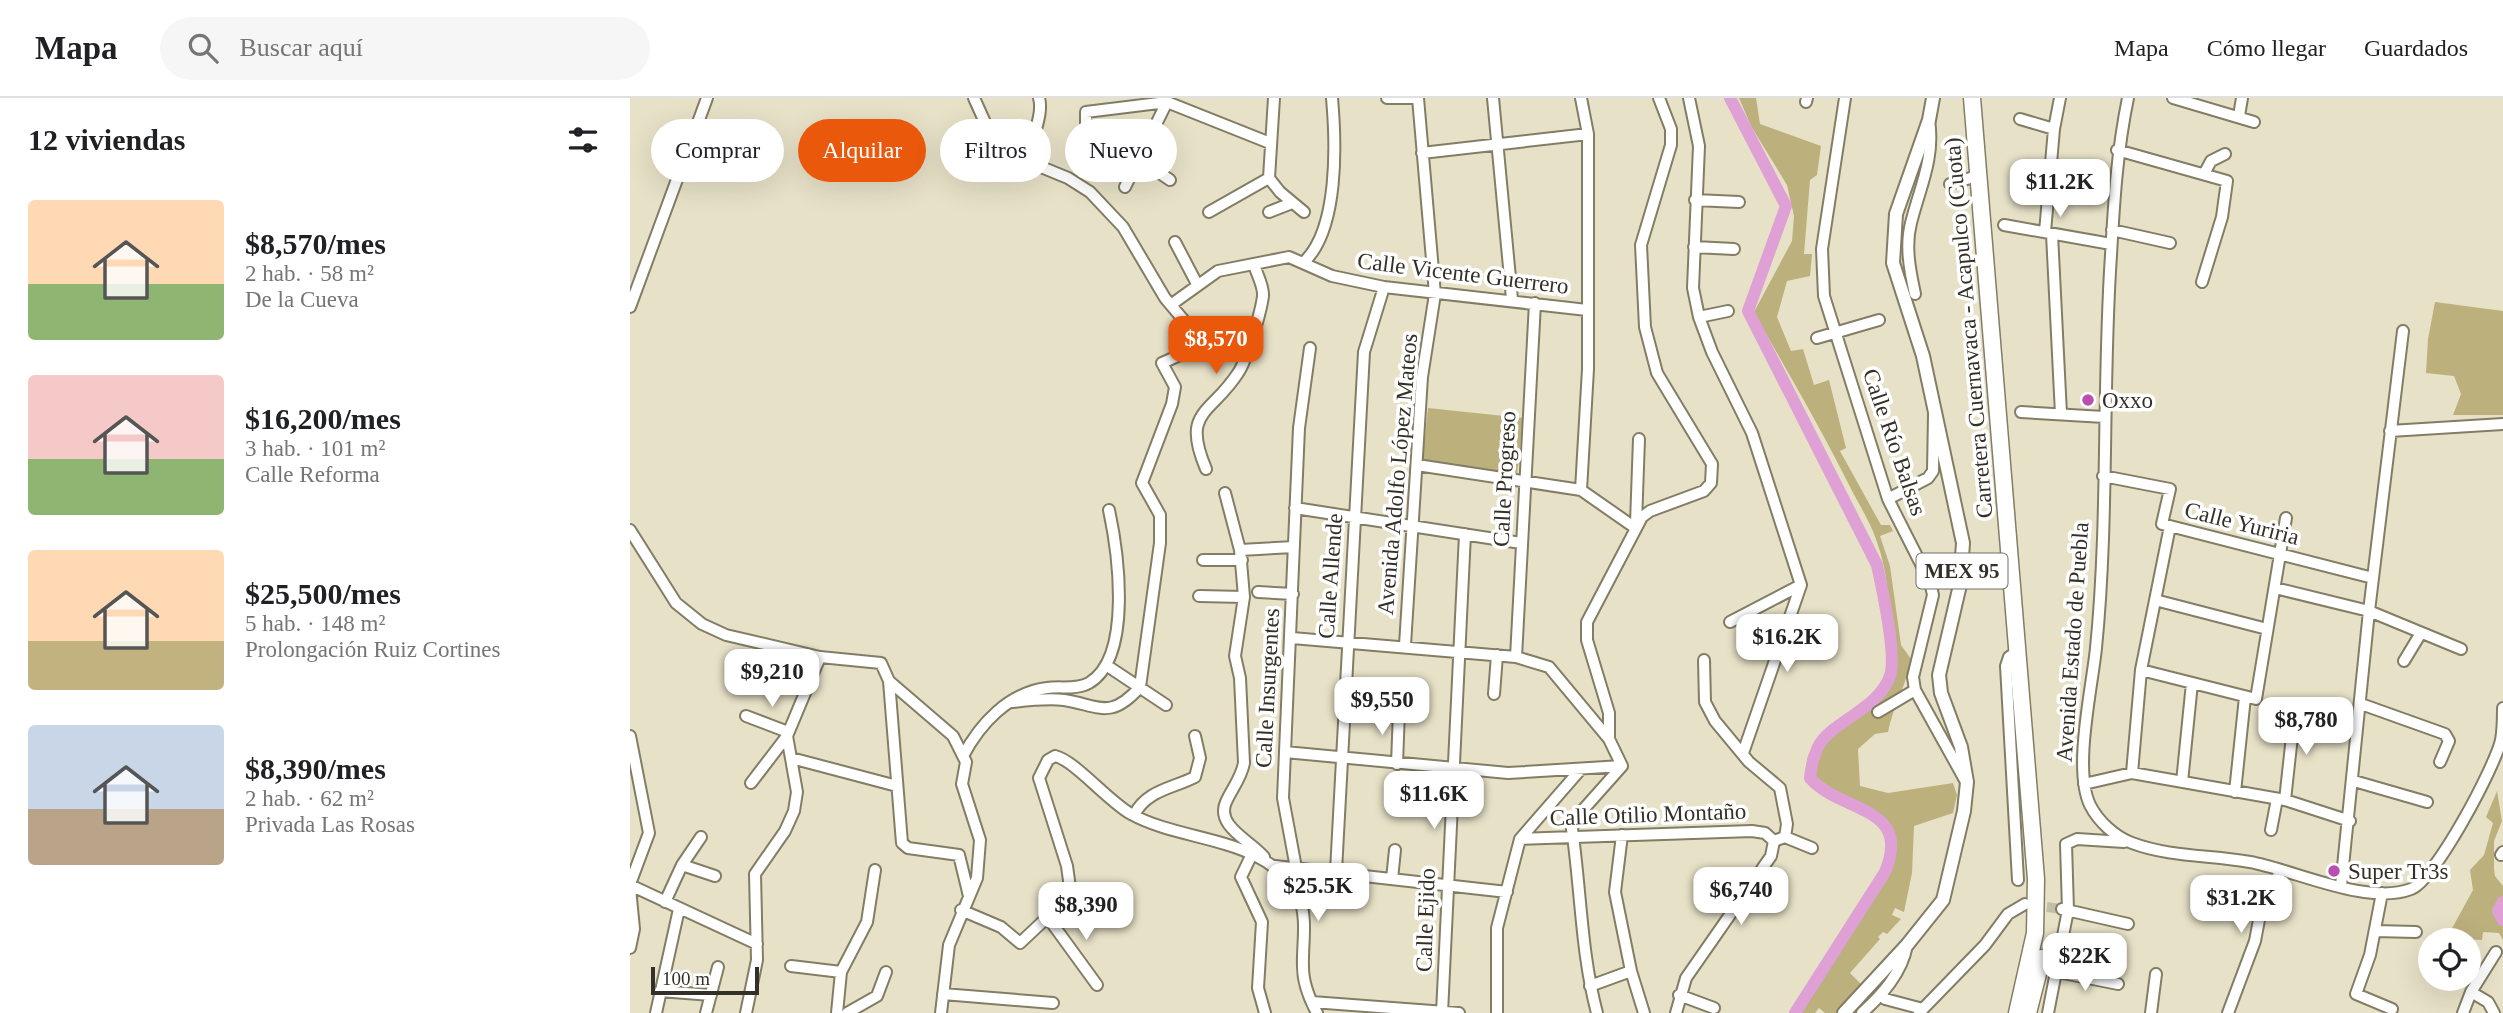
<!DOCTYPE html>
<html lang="es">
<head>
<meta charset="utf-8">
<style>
  body { margin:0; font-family:Georgia,serif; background:#f6f6f6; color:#202124; height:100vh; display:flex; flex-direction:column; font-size:26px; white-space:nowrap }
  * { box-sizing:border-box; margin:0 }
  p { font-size:23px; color:#757577 }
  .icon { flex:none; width:38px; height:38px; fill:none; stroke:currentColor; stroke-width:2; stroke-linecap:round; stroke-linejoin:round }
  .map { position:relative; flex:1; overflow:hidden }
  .side { display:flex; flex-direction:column; background:#fff; width:630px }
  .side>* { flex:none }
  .top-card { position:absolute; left:21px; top:21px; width:665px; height:63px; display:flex; gap:14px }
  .controls { position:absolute; left:1788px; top:830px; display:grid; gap:14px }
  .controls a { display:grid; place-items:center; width:63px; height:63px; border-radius:50%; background:#fff; box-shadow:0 7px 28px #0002; font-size:35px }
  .scale { position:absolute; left:21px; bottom:18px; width:108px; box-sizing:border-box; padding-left:7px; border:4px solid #333127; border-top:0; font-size:19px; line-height:24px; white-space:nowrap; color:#333127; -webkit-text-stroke:5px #fff; paint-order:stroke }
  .price { position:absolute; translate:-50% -60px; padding:0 16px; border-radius:14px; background:#fff; color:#222; font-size:23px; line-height:46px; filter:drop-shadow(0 2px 4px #0008) }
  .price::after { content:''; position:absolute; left:50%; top:42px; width:21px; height:16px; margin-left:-10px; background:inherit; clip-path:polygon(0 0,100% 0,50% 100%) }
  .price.on { background:#ea580c; color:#fff }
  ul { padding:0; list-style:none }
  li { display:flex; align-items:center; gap:21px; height:175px; padding:0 28px }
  li span { display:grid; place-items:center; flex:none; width:196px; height:140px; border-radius:7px; color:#555 }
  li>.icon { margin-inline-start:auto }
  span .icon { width:84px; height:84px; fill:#fffc; stroke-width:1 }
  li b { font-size:30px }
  h2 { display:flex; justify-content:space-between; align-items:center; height:84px; padding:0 28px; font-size:30px }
  .pill { padding:0 24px; border-radius:32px; background:#fff; box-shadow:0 7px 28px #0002; font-size:24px; line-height:63px }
  .pill.on { background:#ea580c; color:#fff }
  header { display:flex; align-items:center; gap:42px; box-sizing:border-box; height:98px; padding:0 35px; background:#fff; border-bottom:2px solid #e0e0e0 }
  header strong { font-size:33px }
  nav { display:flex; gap:38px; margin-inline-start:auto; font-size:24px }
  .search { width:490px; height:63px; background:#f6f6f6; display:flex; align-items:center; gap:18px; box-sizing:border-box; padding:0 24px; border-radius:38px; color:#757577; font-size:26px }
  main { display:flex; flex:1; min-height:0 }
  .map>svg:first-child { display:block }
  .green { fill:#bcb07d }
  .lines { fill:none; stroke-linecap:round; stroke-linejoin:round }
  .river { stroke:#dfa0d6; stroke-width:12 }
  .minor-tunnel { stroke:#c3bea7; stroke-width:10; stroke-dasharray:10 5; stroke-linecap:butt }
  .minor-casing { stroke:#827d65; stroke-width:14 }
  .major-casing { stroke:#827d65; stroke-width:16 }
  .highway-casing { stroke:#827d65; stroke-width:19 }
  .minor { stroke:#fff; stroke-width:10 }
  .major { stroke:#fff; stroke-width:12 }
  .highway { stroke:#fff; stroke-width:16 }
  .poi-dot { fill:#ba4faf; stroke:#fff; stroke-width:2.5 }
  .labels { text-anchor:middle; stroke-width:7; stroke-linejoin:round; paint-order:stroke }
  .shield { fill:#fff; stroke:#706f68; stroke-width:2 }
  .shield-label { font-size:21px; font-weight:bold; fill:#333127 }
  .street-label { font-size:23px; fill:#333127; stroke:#fff }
  .poi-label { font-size:23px; fill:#333127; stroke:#fff; text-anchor:start }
</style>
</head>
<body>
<header>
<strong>Mapa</strong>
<div class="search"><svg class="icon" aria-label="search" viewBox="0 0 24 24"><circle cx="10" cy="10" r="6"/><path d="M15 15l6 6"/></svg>Buscar aquí</div>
<nav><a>Mapa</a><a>Cómo llegar</a><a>Guardados</a></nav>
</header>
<main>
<section class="side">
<h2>12 viviendas<svg class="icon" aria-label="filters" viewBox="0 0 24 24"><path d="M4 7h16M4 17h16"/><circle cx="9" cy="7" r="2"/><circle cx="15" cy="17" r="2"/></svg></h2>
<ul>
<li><span style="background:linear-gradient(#ffd9b3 60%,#8fb573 0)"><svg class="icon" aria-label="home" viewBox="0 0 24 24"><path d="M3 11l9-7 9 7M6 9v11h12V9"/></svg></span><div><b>$8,570/mes</b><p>2 hab. · 58 m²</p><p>De la Cueva</p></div></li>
<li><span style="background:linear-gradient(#f6c9c9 60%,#8fb573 0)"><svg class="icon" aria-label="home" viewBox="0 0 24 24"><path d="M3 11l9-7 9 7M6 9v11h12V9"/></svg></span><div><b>$16,200/mes</b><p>3 hab. · 101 m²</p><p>Calle Reforma</p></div></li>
<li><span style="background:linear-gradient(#ffd9b3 65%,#c2b280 0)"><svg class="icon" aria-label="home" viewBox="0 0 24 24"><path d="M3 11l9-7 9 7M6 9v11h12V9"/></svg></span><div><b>$25,500/mes</b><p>5 hab. · 148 m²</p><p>Prolongación Ruiz Cortines</p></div></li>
<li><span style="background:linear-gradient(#c9d6e8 60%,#b9a48a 0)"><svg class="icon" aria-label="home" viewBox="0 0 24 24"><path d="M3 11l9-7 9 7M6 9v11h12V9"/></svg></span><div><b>$8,390/mes</b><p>2 hab. · 62 m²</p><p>Privada Las Rosas</p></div></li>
</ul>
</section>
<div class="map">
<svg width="1873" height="915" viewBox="0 0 1873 915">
  <rect width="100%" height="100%" fill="#e7e1c7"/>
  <path class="green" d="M 1109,0 L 1126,0 L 1130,26 L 1191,48 L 1187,77 L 1180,82 L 1174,156 L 1182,156 L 1180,178 L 1157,183 L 1147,219 L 1161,253 L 1173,251 L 1184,287 L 1199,282 L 1216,350 L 1210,353 L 1251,427 L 1260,427 L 1263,433 L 1250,438 L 1260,468 L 1271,547 L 1281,561 C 1277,586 1263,608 1258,634 L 1245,636 L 1228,651 L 1230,688 L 1258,695 L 1323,685 L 1327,697 L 1323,715 L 1284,728 L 1282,775 L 1274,814 L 1265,810 L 1262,817 L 1271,821 L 1257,836 L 1253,834 L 1248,839 L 1250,841 L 1220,875 L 1232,887 L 1208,915 L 1195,915 L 1189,910 L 1185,915 L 1165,915 L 1254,781 C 1288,688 1180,721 1177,667 C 1175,637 1242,619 1254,591 C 1261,577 1259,559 1259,544 C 1259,510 1259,477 1247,444 C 1241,425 1228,405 1219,387 C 1190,328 1156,272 1124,214 L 1162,143 L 1164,118 L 1157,87 L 1121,28 Z
    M 1805,204 L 1873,213 L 1873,317 L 1823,317 L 1831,296 L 1824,278 L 1796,275 L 1798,241 Z
    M 798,310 L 893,320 L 887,378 L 792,368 Z
    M 1867,693 L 1872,723 L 1864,743 L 1864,771 L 1865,778 L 1873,788 L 1873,842 L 1869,835 L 1853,834 L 1852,842 L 1832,841 L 1820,834 L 1843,792 L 1840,772 L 1854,757 L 1863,725 L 1856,719 Z"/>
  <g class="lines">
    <path class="river" d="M 1100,0 L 1156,108 L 1118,213 L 1247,467 C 1252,490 1267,557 1260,578 C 1248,612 1200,624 1188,649 C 1183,659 1181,670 1180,680 C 1210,715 1283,707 1255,774 L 1165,915
      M 1873,804 L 1868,813 L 1873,822"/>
    <path class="minor-tunnel" d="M 1402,807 L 1431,811"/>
    <defs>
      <path id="minor" d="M 344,0 L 367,51 L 438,80 L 460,94 L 493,129 L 535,200 L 556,225 L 557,239 L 550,257 L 532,265 L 545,289 L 542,306 L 512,385 L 530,417 L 530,445 L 510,589 C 480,623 468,607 434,602 C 417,600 400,602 383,604
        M 757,0 L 788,0
        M 863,0 L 882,201
        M 1059,0 L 1069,48 L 1063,190 L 1069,219 L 1082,254 L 1122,335 L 1171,487 L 1113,655
        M 1215,0 L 1192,151 L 1194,198 L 1258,401 L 1300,484 L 1303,497 L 1283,579 L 1285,592 L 1335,682
        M 1498,0 C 1487,53 1484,104 1481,157 C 1472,288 1479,420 1466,550 C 1462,590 1443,672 1460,707 C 1468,723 1485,739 1502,745 C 1539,759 1581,757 1620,764 C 1665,772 1737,808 1781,791 C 1805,782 1865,669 1871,642 C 1873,632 1873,620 1873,610
        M 1543,0 L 1624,24
        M 1176,4 L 1177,0
        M 1609,18 L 1612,0
        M 1390,21 L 1424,31
        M 1487,52 L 1597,83 L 1592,119 L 1572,184
        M 792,55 L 958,36
        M 456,61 L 456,14 L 537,4 L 640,45
        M 509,61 L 540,82
        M 400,62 C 400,41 414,18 409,0
        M 1574,76 L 1581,63 L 1595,56
        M 639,80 L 644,0
        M 639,80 L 650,94 L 674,114
        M 1320,86 L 1347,78
        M 495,89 L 537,4
        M 1065,102 L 1109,104
        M 579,114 L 639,80
        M 639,114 L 662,105
        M 1374,127 L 1481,146
        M 1482,132 L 1540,145
        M 1415,134 L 1424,31 L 1430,0
        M 1422,136 L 1431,316
        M 545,144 L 567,186
        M 1064,149 L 1104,151
        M 674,164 C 709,131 706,45 702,0
        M 1285,196 C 1280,173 1275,148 1281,125 C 1290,89 1305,60 1299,22
        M 542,206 L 588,173 L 659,159 L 702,178 L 754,189 L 957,212
        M 0,209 L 77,0
        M 1069,219 L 1098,213
        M 1187,240 L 1249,222
        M 1391,314 L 1474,319
        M 1760,333 L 1873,326
        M 787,367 L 951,392 L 1004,429
        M 576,371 C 551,312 581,317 608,275 C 617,262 631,214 633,198 C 634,189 627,176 624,167
        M 1473,378 L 1540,391 L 1532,426 L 1743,480
        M 951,392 L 958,271 L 958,36 L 951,0
        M 595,395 L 610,452 L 614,499 L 605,558 L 610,580 L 614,665 C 611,681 602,690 596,704 C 585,728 621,743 634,759
        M 1258,401 L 1298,380 L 1303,373 L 1304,317
        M 665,410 L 891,445
        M 1006,425 L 1009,341
        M 0,432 L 46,505 L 72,526 L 96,537 L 190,559 L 251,565 L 259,583 L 272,745 L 278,750 L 329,757 L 339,798
        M 610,452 L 664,449
        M 573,462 L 612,462
        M 1645,490 L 1739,513 L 1831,551
        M 628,494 L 663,496
        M 569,498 L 614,499
        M 1525,502 L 1637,531
        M 1100,524 L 1171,487
        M 662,540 L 886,559 L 919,569 L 979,641
        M 775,547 L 792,279 L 805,196 L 788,0
        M 886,559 L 905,205
        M 1074,562 L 1075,604 L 1085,623 L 1119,664 L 1150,690 L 1157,726 L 1155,739 L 1144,743
        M 1774,563 L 1791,535
        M 476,567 L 536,607
        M 1511,572 L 1626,601 L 1656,420
        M 259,583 L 323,638 L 336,664 L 332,686 L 350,742 L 347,780 L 319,847 L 311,915
        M 864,596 L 867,557
        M 1731,606 L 1815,636 L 1819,643 L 1810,664
        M 1248,614 L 1285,592
        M 116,618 L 158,634
        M 0,638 L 19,735 L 0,786
        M 655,654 L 878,675 L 992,668
        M 333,658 C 350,626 378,595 417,590 C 430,588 447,592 459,585 C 503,559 488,454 479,412
        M 161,660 L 267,688
        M 767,666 L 769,613
        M 1502,675 L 1511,572 L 1540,428
        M 1724,683 L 1797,704
        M 1552,684 L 1562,585
        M 121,685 L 157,638
        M 1454,686 L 1502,675 L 1655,702 L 1720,723
        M 1605,694 L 1615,599
        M 1655,702 L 1665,611
        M 504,717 C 517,692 541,691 565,679 L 570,660 L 565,638
        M 1641,732 L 1647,701
        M 992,737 L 985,794 L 1001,873 L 1014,915
        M 1155,739 L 1182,750
        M 890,741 L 1122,733 L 1135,735 L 1144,743
        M 622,756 L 611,779 L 632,824 L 628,890 L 635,915
        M 1871,757 L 1873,754
        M 52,767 L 85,778
        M 645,768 L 877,794
        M 666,770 L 653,700 L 669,330 L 680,250
        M 706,773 L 734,254 L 754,189
        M 762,781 L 765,752
        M 1388,782 L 1376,568 L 1379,559 L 1389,553
        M 0,787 L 127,846
        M 1711,788 L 1739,513 L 1773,233
        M 0,790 L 4,831 L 0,850
        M 1752,795 L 1740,857 L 1726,896 L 1762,911
        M 35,804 L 52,767 L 71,739
        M 1432,811 L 1498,826
        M 331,812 L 371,829 L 390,845 L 441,797 L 437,768 L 409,680 L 418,662 L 425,658 C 444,662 478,703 501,716 C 555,746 639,737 669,800 C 678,820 672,848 673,869 C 673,884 680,902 687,915
        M 419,821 L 467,887
        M 1745,833 L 1786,834
        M 161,868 L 211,874
        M 1428,874 L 1488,886
        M 960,888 L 1001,873
        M 30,893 L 81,897
        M 1841,894 L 1858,904 L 1864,915
        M 313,896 L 423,905
        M 1049,897 L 1084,910
        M 1252,897 L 1255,901 L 1293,911
        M 682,904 L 829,915
        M 26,915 L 49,811
        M 76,915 L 88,869
        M 116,915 L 127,862 L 125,776 L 155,733 L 164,713 L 167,694 L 157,638 L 190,559
        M 207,915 L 211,874 L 237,824 L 245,772
        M 217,915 L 247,898 L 256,874
        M 812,915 L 835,436
        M 867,915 L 867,830 L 890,741 L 951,671
        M 967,915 C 951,855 951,793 942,731 L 944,722 L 992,668 L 979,641 L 979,615 L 957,542 L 957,524 L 1012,419 L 1020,413 L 1074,393 L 1081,385 L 1082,366 L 1027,275 L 1015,229 L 1011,147 L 1041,47 L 1041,31 L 1029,0
        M 1046,915 L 1056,880 L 1141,758 L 1144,743
        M 1232,915 C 1252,897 1272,875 1277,847
        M 1289,915 L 1355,847 L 1378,816 L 1395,806
        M 1418,915 L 1438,812 L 1436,746 L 1447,741 L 1494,744
        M 1521,915 L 1526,876
        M 1598,915 L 1625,843 L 1632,806 L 1651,772
        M 1833,915 L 1841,894 L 1866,854"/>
      <path id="major" d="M 1214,915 L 1277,847 L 1313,802 L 1334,713 L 1337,684 L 1331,649 L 1311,595 L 1309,577 L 1330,487 L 1333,445 L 1293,258 L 1263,165 L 1266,116 L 1299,22 L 1303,0"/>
      <path id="highway" d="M 1342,0 L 1406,781 L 1405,835 L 1387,915
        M 1398,915 L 1412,860"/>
    </defs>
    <use href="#minor" class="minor-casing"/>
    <use href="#major" class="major-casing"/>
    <use href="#highway" class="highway-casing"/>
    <use href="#minor" class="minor"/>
    <use href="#major" class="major"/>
    <use href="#highway" class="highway"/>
  </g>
  <g class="poi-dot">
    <circle cx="1458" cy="302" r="7"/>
    <circle cx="1704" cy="773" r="7"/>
  </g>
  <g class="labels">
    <rect class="shield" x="1286.5" y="455.5" width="91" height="35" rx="5"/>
    <g class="shield-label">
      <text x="1332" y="480">MEX 95</text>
    </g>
    <g class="street-label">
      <text transform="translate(833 175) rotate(7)" y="8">Calle Vicente Guerrero</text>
      <text transform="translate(1338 230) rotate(-95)" y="8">Carretera Cuernavaca - Acapulco (Cuota)</text>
      <text transform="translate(1265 344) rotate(71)" y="8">Calle Río Balsas</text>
      <text transform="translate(767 376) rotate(-85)" y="8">Avenida Adolfo López Mateos</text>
      <text transform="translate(874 381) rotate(-87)" y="8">Calle Progreso</text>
      <text transform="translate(1612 425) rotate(14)" y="8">Calle Yuriria</text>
      <text transform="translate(700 478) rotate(-86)" y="8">Calle Allende</text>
      <text transform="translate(1442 544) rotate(-86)" y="8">Avenida Estado de Puebla</text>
      <text transform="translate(637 590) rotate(-87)" y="8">Calle Insurgentes</text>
      <text transform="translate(1018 716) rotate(-2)" y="8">Calle Otilio Montaño</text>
      <text transform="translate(795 822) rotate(-88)" y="8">Calle Ejido</text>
    </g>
    <g class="poi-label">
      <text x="1472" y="310">Oxxo</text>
      <text x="1718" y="781">Super Tr3s</text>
    </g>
  </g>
</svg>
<div class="controls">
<a><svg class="icon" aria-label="locate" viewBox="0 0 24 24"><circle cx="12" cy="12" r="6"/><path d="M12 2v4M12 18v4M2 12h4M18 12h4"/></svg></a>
</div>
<div class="scale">100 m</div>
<b class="price" style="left:1430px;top:121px">$11.2K</b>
<b class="price on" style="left:586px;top:278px">$8,570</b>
<b class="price" style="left:1157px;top:576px">$16.2K</b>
<b class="price" style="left:142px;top:611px">$9,210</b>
<b class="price" style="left:752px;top:639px">$9,550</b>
<b class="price" style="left:1676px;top:659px">$8,780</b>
<b class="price" style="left:804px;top:733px">$11.6K</b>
<b class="price" style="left:688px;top:825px">$25.5K</b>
<b class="price" style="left:1111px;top:829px">$6,740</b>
<b class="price" style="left:1611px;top:837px">$31.2K</b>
<b class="price" style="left:456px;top:844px">$8,390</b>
<b class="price" style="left:1455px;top:895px">$22K</b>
<div class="top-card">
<a class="pill">Comprar</a>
<a class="pill on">Alquilar</a>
<a class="pill">Filtros</a>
<a class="pill">Nuevo</a>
</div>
</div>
</main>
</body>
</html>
